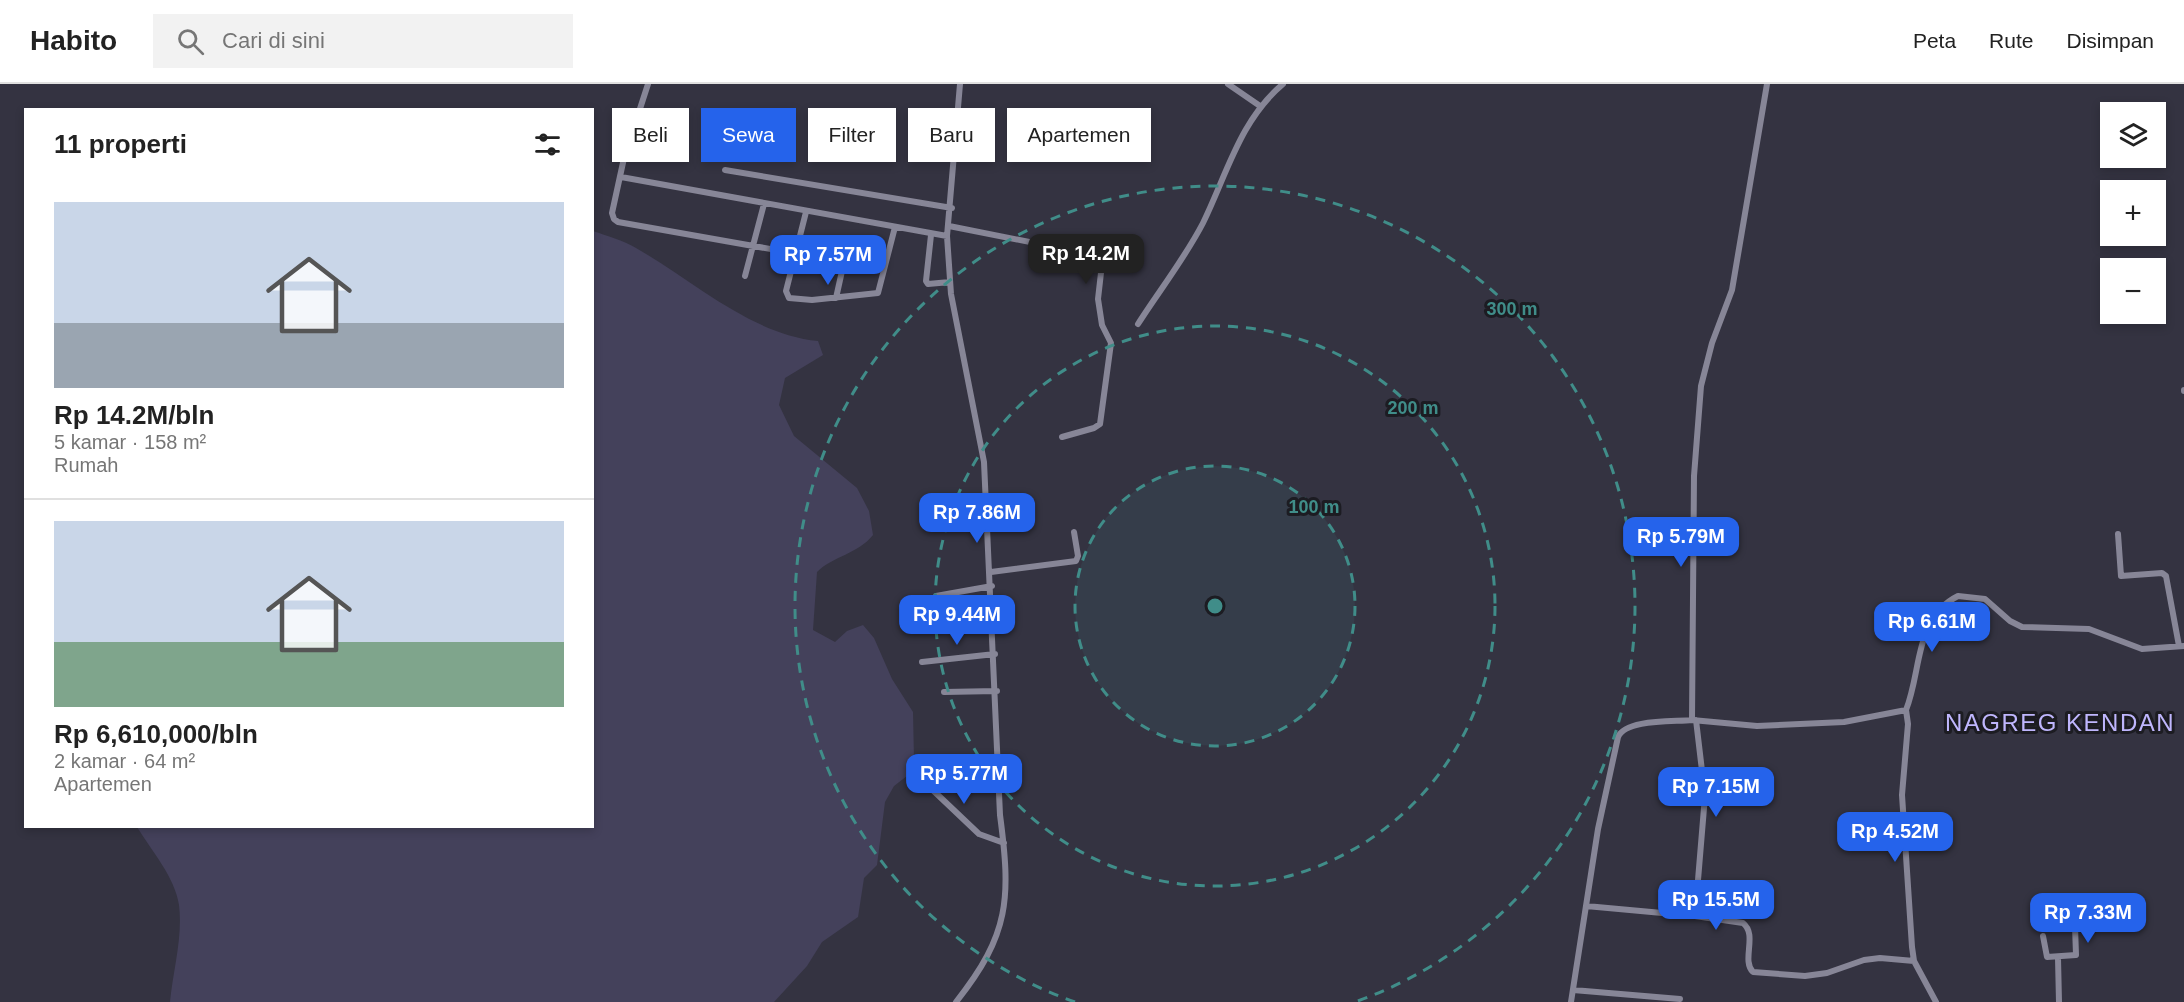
<!DOCTYPE html>
<html lang="id">
<head>
<meta charset="utf-8">
<style>
  body { margin:0; font-family:Helvetica,sans-serif; background:#f2f2f2; color:#222; height:100vh; display:flex; flex-direction:column; font-size:22px; white-space:nowrap }
  * { box-sizing:border-box; margin:0 }
  p { font-size:20px; color:#767676 }
  .icon { flex:none; width:33px; height:33px; fill:none; stroke:currentColor; stroke-width:2; stroke-linecap:round; stroke-linejoin:round }
  .map { position:relative; flex:1; overflow:hidden }
  .panel { position:absolute; left:24px; top:24px; width:570px; height:720px; display:flex; flex-direction:column; background:#fff; border-radius:0px; box-shadow:0 3px 9px #0003 }
  .panel>* { flex:none }
  .banner { position:absolute; left:612px; top:24px; width:570px; height:54px; display:flex; gap:12px }
  .controls { position:absolute; left:2100px; top:18px; display:grid; gap:12px }
  .controls a { display:grid; place-items:center; width:66px; height:66px; border-radius:0px; background:#fff; box-shadow:0 3px 9px #0003; font-size:30px }
  .price { position:absolute; translate:-50% -51px; padding:0 14px; border-radius:12px; background:#2563eb; color:#fff; font-size:20px; line-height:39px; filter:drop-shadow(0 2px 3px #0008) }
  .price::after { content:''; position:absolute; left:50%; top:36px; width:18px; height:14px; margin-left:-9px; background:inherit; clip-path:polygon(0 0,100% 0,50% 100%) }
  .price.selected { background:#222; color:#fff }
  ul { padding:0; list-style:none }
  li { display:grid; align-content:center; gap:12px; height:318px; padding:0 30px }
  li+li { border-top:2px solid #e0e0e0 }
  li span { display:grid; place-items:center; height:186px; border-radius:0px; color:#555 }
  li>.icon { margin-inline-start:auto }
  span .icon { width:108px; height:108px; fill:#fffc; stroke-width:1 }
  li b { font-size:26px }
  h2 { display:flex; justify-content:space-between; align-items:center; height:72px; padding:0 30px; font-size:26px }
  .pill { padding:0 21px; border-radius:0px; background:#fff; box-shadow:0 3px 9px #0003; font-size:21px; line-height:54px }
  .pill.selected { background:#2563eb; color:#fff }
  header { display:flex; align-items:center; gap:36px; box-sizing:border-box; height:84px; padding:0 30px; background:#fff; border-bottom:2px solid #e0e0e0 }
  header strong { font-size:28px }
  nav { display:flex; gap:33px; margin-inline-start:auto; font-size:21px }
  .search { width:420px; height:54px; background:#f2f2f2; display:flex; align-items:center; gap:15px; box-sizing:border-box; padding:0 21px; border-radius:0px; color:#767676; font-size:22px }
  .map>svg:first-child { display:block }
  .green { fill:#44415b }
  .lines { fill:none; stroke-linecap:round; stroke-linejoin:round }
  .street { stroke:#878697; stroke-width:6 }
  .ring { fill:none; stroke:#408d89; stroke-width:3; stroke-dasharray:10 8 }
  .labels { text-anchor:middle; stroke-width:6; stroke-linejoin:round; paint-order:stroke }
  .quarter-label { font-size:24px; letter-spacing:1.5px; fill:#bfb6fd; stroke:#1c1c22 }
  .centre { fill:#408d89; stroke:#1c1c22; stroke-width:3 }
  .ring-label { font-size:18px; text-anchor:middle; font-weight:bold; fill:#408d89; stroke:#1c1c22; stroke-width:6; stroke-linejoin:round; paint-order:stroke }
</style>
</head>
<body>
<header>
<strong>Habito</strong>
<div class="search"><svg class="icon" aria-label="search" viewBox="0 0 24 24"><circle cx="10" cy="10" r="6"/><path d="M15 15l6 6"/></svg>Cari di sini</div>
<nav><a>Peta</a><a>Rute</a><a>Disimpan</a></nav>
</header>
<div class="map">
<svg width="2184" height="918" viewBox="0 0 2184 918">
  <rect width="100%" height="100%" fill="#343341"/>
  <path class="green" d="M 593,147 C 607,152 623,156 636,164 C 694,197 750,250 818,257 L 823,271 L 785,294 L 779,321 L 794,352 L 857,404 L 869,427 L 873,451 C 858,470 833,472 817,488 L 813,546 L 835,558 L 847,547 L 863,541 L 874,554 L 892,595 L 913,628 L 914,676 L 907,692 L 894,702 L 885,718 L 877,781 L 864,794 L 858,833 L 822,858 L 807,882 L 774,918 L 170,918 C 173,886 183,853 179,821 C 175,793 151,766 137,743 L 592,742 Z"/>
  <g class="lines">
    <path class="street" d="M 648,0 L 624,74 L 612,129 L 614,135 L 618,138 L 844,178 L 836,214
      M 1228,0 L 1260,22
      M 725,86 L 952,124
      M 621,93 L 947,152
      M 806,128 L 786,207 L 789,214 L 812,216 L 878,209 L 895,143
      M 949,142 L 1100,172 L 1102,180 L 1098,215 L 1102,241 L 1111,259 L 1100,340 L 1094,344 L 1062,353
      M 931,151 L 926,197 L 928,200 L 950,198
      M 844,178 L 849,160
      M 745,192 L 764,120
      M 1138,240 C 1159,207 1185,174 1203,139 C 1227,90 1240,36 1283,0
      M 2184,306 L 2184,307
      M 2118,450 L 2121,492 L 2162,489 L 2166,492 L 2179,562
      M 991,488 L 1076,477 L 1078,472 L 1074,448
      M 936,512 L 992,502
      M 922,578 L 995,570
      M 944,608 L 997,607
      M 1906,626 L 1908,640 L 1902,711 L 1912,863 L 1914,877 L 1936,918
      M 1692,636 L 1757,642 L 1844,638 L 1906,626 C 1922,586 1914,534 1958,512 L 1985,515 L 2010,537 L 2022,543 L 2089,545 L 2142,565 L 2184,562
      M 920,694 L 979,750 L 1004,759
      M 1586,822 L 1695,832 L 1743,839 C 1758,851 1741,876 1753,888 L 1805,892 L 1827,889 L 1864,876 L 1880,874 L 1914,877
      M 1695,832 L 1705,712 L 1696,636
      M 2043,852 L 2047,873 L 2076,871 L 2074,813
      M 2058,874 L 2059,918
      M 1573,906 L 1680,915
      M 956,918 C 1010,850 1011,814 1000,731 L 984,378 L 951,210 L 947,152 L 960,0
      M 1571,918 L 1598,745 L 1618,653 C 1626,635 1673,638 1692,636 L 1694,392 L 1701,302 L 1712,259 L 1732,206 L 1767,0"/>
  </g>
  <circle cx="1215" cy="522" r="140" fill="#408d89" fill-opacity=".12"/>
  <g class="ring">
    <circle cx="1215" cy="522" r="140"/>
    <circle cx="1215" cy="522" r="280"/>
    <path d="M1075 918A420 420 0 1 1 1355 918"/>
  </g>
  <g class="labels">
    <g class="quarter-label">
      <text x="2060" y="647">NAGREG KENDAN</text>
    </g>
  </g>
  <circle cx="1215" cy="522" r="9" class="centre"/>
  <g class="ring-label">
    <text x="1512" y="231">300 m</text>
    <text x="1413" y="330">200 m</text>
    <text x="1314" y="429">100 m</text>
  </g>
</svg>
<div class="controls">
<a><svg class="icon" aria-label="layers" viewBox="0 0 24 24"><path d="M12 4l9 5-9 5-9-5zM3 14l9 5 9-5"/></svg></a>
<a>+</a>
<a>−</a>
</div>
<b class="price selected" style="left:1086px;top:201px">Rp 14.2M</b>
<b class="price" style="left:828px;top:202px">Rp 7.57M</b>
<b class="price" style="left:977px;top:460px">Rp 7.86M</b>
<b class="price" style="left:1681px;top:484px">Rp 5.79M</b>
<b class="price" style="left:957px;top:562px">Rp 9.44M</b>
<b class="price" style="left:1932px;top:569px">Rp 6.61M</b>
<b class="price" style="left:964px;top:721px">Rp 5.77M</b>
<b class="price" style="left:1716px;top:734px">Rp 7.15M</b>
<b class="price" style="left:1895px;top:779px">Rp 4.52M</b>
<b class="price" style="left:1716px;top:847px">Rp 15.5M</b>
<b class="price" style="left:2088px;top:860px">Rp 7.33M</b>
<div class="banner">
<a class="pill">Beli</a>
<a class="pill selected">Sewa</a>
<a class="pill">Filter</a>
<a class="pill">Baru</a>
<a class="pill">Apartemen</a>
</div>
<section class="panel">
<h2>11 properti<svg class="icon" aria-label="filters" viewBox="0 0 24 24"><path d="M4 7h16M4 17h16"/><circle cx="9" cy="7" r="2"/><circle cx="15" cy="17" r="2"/></svg></h2>
<ul>
<li><span style="background:linear-gradient(#c9d6e8 65%,#9aa5b1 0)"><svg class="icon" aria-label="home" viewBox="0 0 24 24"><path d="M3 11l9-7 9 7M6 9v11h12V9"/></svg></span><div><b>Rp 14.2M/bln</b><p>5 kamar · 158 m²</p><p>Rumah</p></div></li>
<li><span style="background:linear-gradient(#c9d6e8 65%,#7fa58c 0)"><svg class="icon" aria-label="home" viewBox="0 0 24 24"><path d="M3 11l9-7 9 7M6 9v11h12V9"/></svg></span><div><b>Rp 6,610,000/bln</b><p>2 kamar · 64 m²</p><p>Apartemen</p></div></li>
</ul>
</section>
</div>
</body>
</html>
